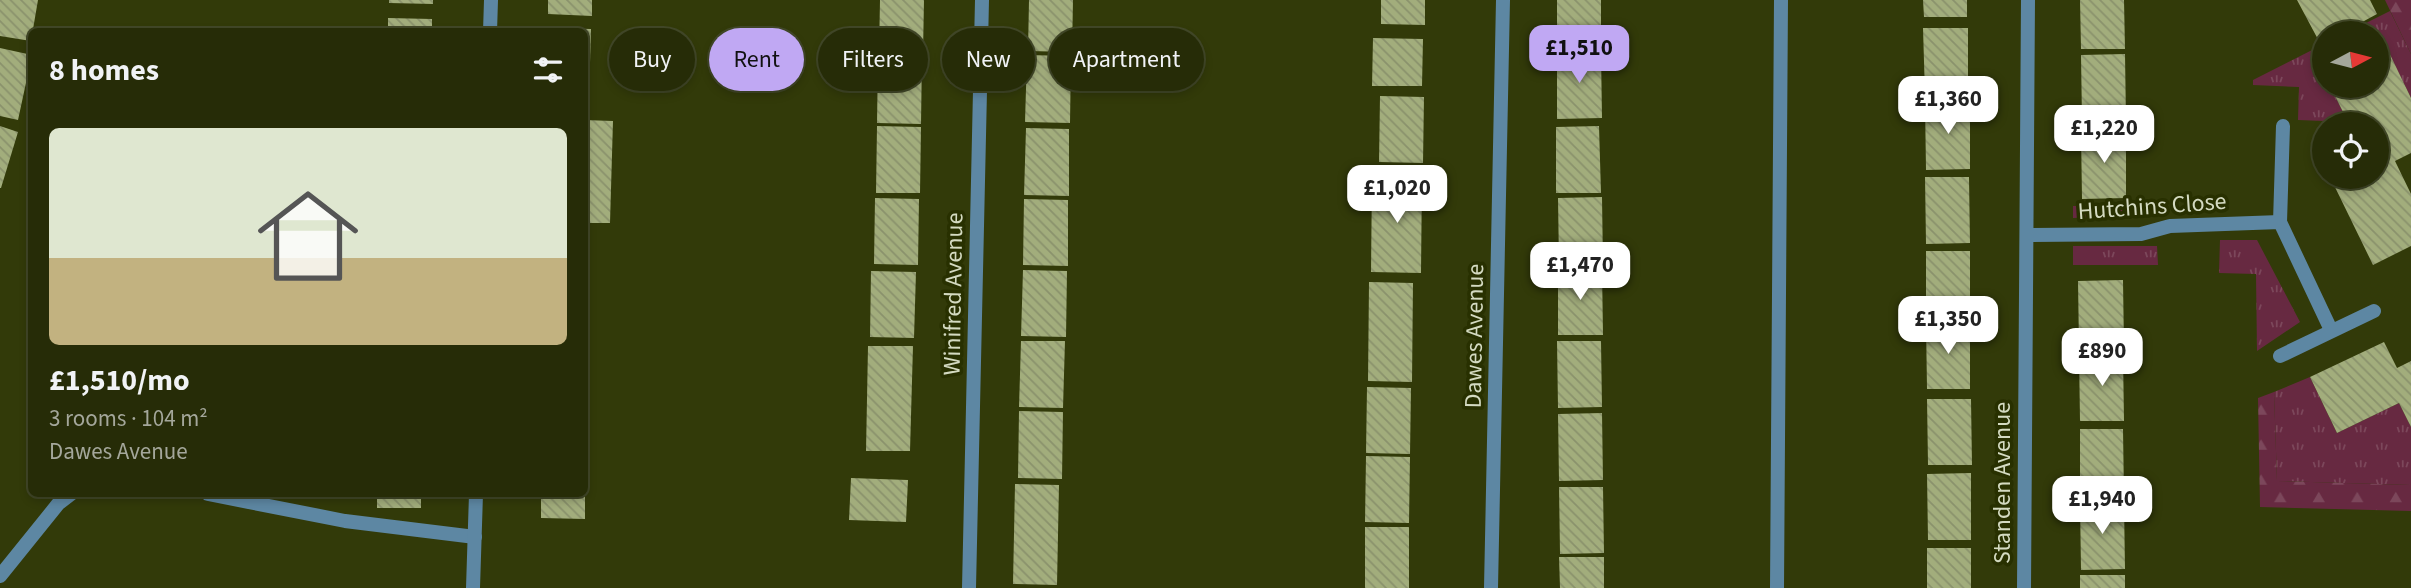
<!DOCTYPE html>
<html lang="en">
<head>
<meta charset="utf-8">
<style>
  body { margin:0; font-family:"Source Sans 3",sans-serif; background:#2e3411; color:#f1f3f6; height:100vh; display:flex; flex-direction:column; font-size:26px; white-space:nowrap }
  * { box-sizing:border-box; margin:0 }
  p { font-size:23px; color:#a4a79b }
  .icon { flex:none; width:38px; height:38px; fill:none; stroke:currentColor; stroke-width:2; stroke-linecap:round; stroke-linejoin:round }
  .map { position:relative; flex:1; overflow:hidden }
  .side { position:absolute; left:28px; top:28px; width:560px; height:469px; display:flex; flex-direction:column; background:#262c07; border-radius:10px; box-shadow:0 4px 10px #0003,0 0 0 2px #424828 }
  .side>* { flex:none }
  .banner { position:absolute; left:609px; top:28px; width:665px; height:63px; display:flex; gap:14px }
  .needle { width:46px; rotate:83deg }
  .fabs { position:absolute; left:2312px; top:21px; display:grid; gap:14px }
  .fabs a { display:grid; place-items:center; width:77px; height:77px; border-radius:50%; background:#262c07; box-shadow:0 4px 10px #0003,0 0 0 2px #424828; font-size:35px }
  .price { position:absolute; translate:-50% -60px; padding:0 16px; border-radius:14px; background:#fff; color:#222; font-size:23px; line-height:46px; filter:drop-shadow(0 2px 4px #0008) }
  .price::after { content:''; position:absolute; left:50%; top:42px; width:21px; height:16px; margin-left:-10px; background:inherit; clip-path:polygon(0 0,100% 0,50% 100%) }
  .price.active { background:#c0a8f3; color:#111 }
  ul { padding:0; list-style:none }
  li { display:grid; align-content:center; gap:14px; height:371px; padding:0 21px }
  li+li { border-top:2px solid #424828 }
  li span { display:grid; place-items:center; height:217px; border-radius:10px; color:#555 }
  li>.icon { margin-inline-start:auto }
  span .icon { width:126px; height:126px; fill:#fffc; stroke-width:1 }
  li b { font-size:30px }
  h2 { display:flex; justify-content:space-between; align-items:center; height:84px; padding:0 21px; font-size:30px }
  .pill { padding:0 24px; border-radius:32px; background:#262c07; box-shadow:0 4px 10px #0003,0 0 0 2px #424828; font-size:24px; line-height:63px }
  .pill.active { background:#c0a8f3; color:#111 }
  .map>svg:first-child { display:block }
  .grass { fill:url(#grass-tufts) }
  .forest { fill:url(#forest-firs) }
  .building { fill:url(#building-back-hatch) }
  .lines { fill:none; stroke-linecap:round; stroke-linejoin:round }
  .lane { stroke:#5d87a3; stroke-width:14 }
  .street { stroke:#5d87a3; stroke-width:14 }
  .labels { text-anchor:middle; stroke-width:7; stroke-linejoin:round; paint-order:stroke }
  .street-label { font-size:24px; fill:#d4dac1; stroke:#283000 }
</style>
</head>
<body>
<div class="map">
<svg width="2411" height="588" viewBox="0 0 2411 588">
  <defs>
    <pattern id="grass-tufts" width="24" height="20" patternUnits="userSpaceOnUse" patternTransform="scale(1.75)"><rect width="24" height="20" fill="#672941"/><path d="M3 7l-1-3M5 7V3M7 7l1-3M15 17l-1-3M17 17v-4M19 17l1-3" fill="none" stroke="#7c475b"/></pattern>
    <pattern id="forest-firs" width="22" height="20" patternUnits="userSpaceOnUse" patternTransform="scale(1.75)"><rect width="22" height="20" fill="#672941"/><path d="M5 1l3.5 6h-7zM16 11l3.5 6h-7z" fill="#7c475b"/></pattern>
    <pattern id="building-back-hatch" width="6" height="6" patternUnits="userSpaceOnUse" patternTransform="scale(1.75)"><rect width="6" height="6" fill="#a2ad7c"/><path d="M-1 5l2 2M0 0l6 6M5-1l2 2" fill="none" stroke="#8a926c"/></pattern>
  </defs>
  <rect width="100%" height="100%" fill="#323a09"/>
  <path class="grass" d="M 2390,11 L 2411,54 L 2411,98 L 2384,43 L 2377,46 L 2376,33 L 2346,33 Z
    M 2324,44 L 2324,86 L 2330,86 L 2349,124 L 2324,124 L 2323,177 L 2324,121 L 2298,120 L 2299,87 L 2253,85 L 2253,80 Z
    M 2157,205 C 2130,218 2102,217 2073,218 L 2073,206 Z
    M 2220,240 L 2257,240 L 2300,322 L 2257,351 L 2256,274 L 2219,273 Z
    M 2073,246 L 2157,246 L 2158,265 L 2073,265 Z
    M 2310,377 L 2337,433 L 2399,403 L 2411,427 L 2411,485 L 2277,481 L 2274,392 Z"/>
  <path class="forest" d="M 2385,0 L 2411,0 L 2411,54 Z
    M 2274,392 L 2277,481 L 2411,485 L 2411,511 L 2260,507 L 2258,398 Z"/>
  <path class="building" d="M 0,0 L 38,0 L 31,41 L 0,36 Z
    M 389,0 L 433,0 L 433,4 L 389,3 Z
    M 548,0 L 592,0 L 592,16 L 548,14 Z
    M 880,0 L 924,0 L 923,53 L 879,52 Z
    M 1029,0 L 1073,0 L 1072,52 L 1028,51 Z
    M 1381,0 L 1425,0 L 1425,25 L 1381,24 Z
    M 1557,0 L 1601,0 L 1601,44 L 1557,44 Z
    M 1923,0 L 1967,0 L 1967,17 L 1924,17 Z
    M 2080,0 L 2124,0 L 2125,49 L 2081,49 Z
    M 2297,0 L 2370,0 L 2377,14 L 2342,33 L 2324,33 L 2324,43 L 2321,45 Z
    M 388,18 L 432,19 L 432,32 L 388,32 Z
    M 547,28 L 591,29 L 589,96 L 584,96 L 584,32 L 547,32 Z
    M 1923,28 L 1968,28 L 1968,94 L 1925,95 Z
    M 1373,38 L 1423,39 L 1422,86 L 1372,86 Z
    M 2384,42 L 2411,98 L 2411,153 L 2395,161 L 2411,194 L 2411,246 L 2373,265 L 2332,181 L 2341,177 L 2376,177 L 2376,124 L 2349,124 L 2330,86 L 2376,86 L 2376,46 Z
    M 0,48 L 32,55 L 18,120 L 0,116 Z
    M 1557,52 L 1601,52 L 1602,118 L 1557,119 Z
    M 2125,54 L 2126,120 L 2082,121 L 2081,55 Z
    M 1027,55 L 1071,56 L 1070,123 L 1025,122 Z
    M 878,57 L 922,57 L 921,124 L 877,123 Z
    M 1380,96 L 1424,97 L 1423,163 L 1379,162 Z
    M 1970,103 L 1970,169 L 1926,170 L 1925,104 Z
    M 584,120 L 613,121 L 610,223 L 584,223 Z
    M 0,126 L 18,132 L 1,188 L 0,188 Z
    M 877,126 L 921,127 L 920,193 L 876,193 Z
    M 1599,126 L 1601,193 L 1556,193 L 1556,127 Z
    M 1026,128 L 1069,129 L 1069,196 L 1024,195 Z
    M 2081,132 L 2126,132 L 2126,198 L 2082,199 Z
    M 1372,177 L 1422,177 L 1421,273 L 1371,272 Z
    M 1925,177 L 1969,177 L 1970,243 L 1926,244 Z
    M 1602,197 L 1603,264 L 1559,264 L 1558,198 Z
    M 875,198 L 919,199 L 918,265 L 874,264 Z
    M 1024,199 L 1068,200 L 1068,266 L 1023,265 Z
    M 1926,251 L 1970,251 L 1970,317 L 1926,317 Z
    M 1602,268 L 1603,335 L 1558,335 L 1558,269 Z
    M 1023,270 L 1067,271 L 1066,337 L 1021,336 Z
    M 871,271 L 916,272 L 914,338 L 870,337 Z
    M 2123,280 L 2124,347 L 2079,347 L 2078,281 Z
    M 1369,282 L 1413,283 L 1412,382 L 1368,381 Z
    M 1970,322 L 1970,389 L 1927,389 L 1926,323 Z
    M 1021,341 L 1065,341 L 1063,408 L 1019,407 Z
    M 1557,341 L 1601,341 L 1602,407 L 1558,408 Z
    M 2384,342 L 2397,368 L 2411,361 L 2411,427 L 2399,403 L 2337,433 L 2310,377 Z
    M 868,346 L 913,346 L 910,451 L 866,451 Z
    M 2079,354 L 2123,354 L 2124,421 L 2080,421 Z
    M 1367,387 L 1411,388 L 1410,454 L 1366,453 Z
    M 1927,399 L 1971,399 L 1972,465 L 1928,465 Z
    M 1019,411 L 1063,412 L 1062,479 L 1018,478 Z
    M 1602,413 L 1603,480 L 1559,481 L 1558,414 Z
    M 2080,429 L 2123,429 L 2124,495 L 2080,496 Z
    M 1366,456 L 1410,457 L 1409,523 L 1365,522 Z
    M 1971,473 L 1971,540 L 1928,540 L 1927,474 Z
    M 851,478 L 908,480 L 906,522 L 849,520 Z
    M 1015,484 L 1059,485 L 1057,585 L 1013,584 Z
    M 1559,487 L 1603,487 L 1604,553 L 1560,554 Z
    M 377,494 L 421,494 L 421,508 L 377,508 Z
    M 541,494 L 585,494 L 585,519 L 541,518 Z
    M 2080,503 L 2124,503 L 2125,569 L 2081,570 Z
    M 1365,527 L 1409,527 L 1409,588 L 1365,588 Z
    M 1927,548 L 1971,548 L 1971,588 L 1927,588 Z
    M 1559,557 L 1604,557 L 1604,588 L 1560,588 Z
    M 2080,575 L 2125,575 L 2125,588 L 2080,588 Z"/>
  <g class="lines">
    <path class="lane" d="M 208,494 L 345,521 L 475,537
      M 0,576 L 58,504 L 71,494
      M 1777,588 L 1781,0"/>
    <path class="street" d="M 490,32 L 491,0
      M 2280,222 L 2283,126
      M 2027,235 L 2141,234 L 2170,226 L 2280,222 L 2331,330
      M 2280,356 L 2374,311
      M 473,588 L 476,494
      M 969,588 L 982,0
      M 1491,588 L 1503,0
      M 2024,588 L 2028,0"/>
  </g>
  <g class="labels">
    <g class="street-label">
      <text transform="translate(2152 206) rotate(-4)" y="8">Hutchins Close</text>
      <text transform="translate(953 294) rotate(-89)" y="8">Winifred Avenue</text>
      <text transform="translate(1474 336) rotate(-89)" y="8">Dawes Avenue</text>
      <text transform="translate(2002 483) rotate(-90)" y="8">Standen Avenue</text>
    </g>
  </g>
</svg>
<div class="fabs">
<a><svg class="needle" viewBox="-14 -14 28 28"><path d="M0-13l5 13h-10z" fill="#e53935"/><path d="M0 13l5-13h-10z" fill="#a4a79b"/></svg></a>
<a><svg class="icon" aria-label="locate" viewBox="0 0 24 24"><circle cx="12" cy="12" r="6"/><path d="M12 2v4M12 18v4M2 12h4M18 12h4"/></svg></a>
</div>
<b class="price active" style="left:1579px;top:85px">£1,510</b>
<b class="price" style="left:1948px;top:136px">£1,360</b>
<b class="price" style="left:2104px;top:165px">£1,220</b>
<b class="price" style="left:1397px;top:225px">£1,020</b>
<b class="price" style="left:1580px;top:302px">£1,470</b>
<b class="price" style="left:1948px;top:356px">£1,350</b>
<b class="price" style="left:2102px;top:388px">£890</b>
<b class="price" style="left:2102px;top:536px">£1,940</b>
<div class="banner">
<a class="pill">Buy</a>
<a class="pill active">Rent</a>
<a class="pill">Filters</a>
<a class="pill">New</a>
<a class="pill">Apartment</a>
</div>
<section class="side">
<h2>8 homes<svg class="icon" aria-label="filters" viewBox="0 0 24 24"><path d="M4 7h16M4 17h16"/><circle cx="9" cy="7" r="2"/><circle cx="15" cy="17" r="2"/></svg></h2>
<ul>
<li><span style="background:linear-gradient(#dfe7d0 60%,#c2b280 0)"><svg class="icon" aria-label="home" viewBox="0 0 24 24"><path d="M3 11l9-7 9 7M6 9v11h12V9"/></svg></span><div><b>£1,510/mo</b><p>3 rooms · 104 m²</p><p>Dawes Avenue</p></div></li>
</ul>
</section>
</div>
</body>
</html>
